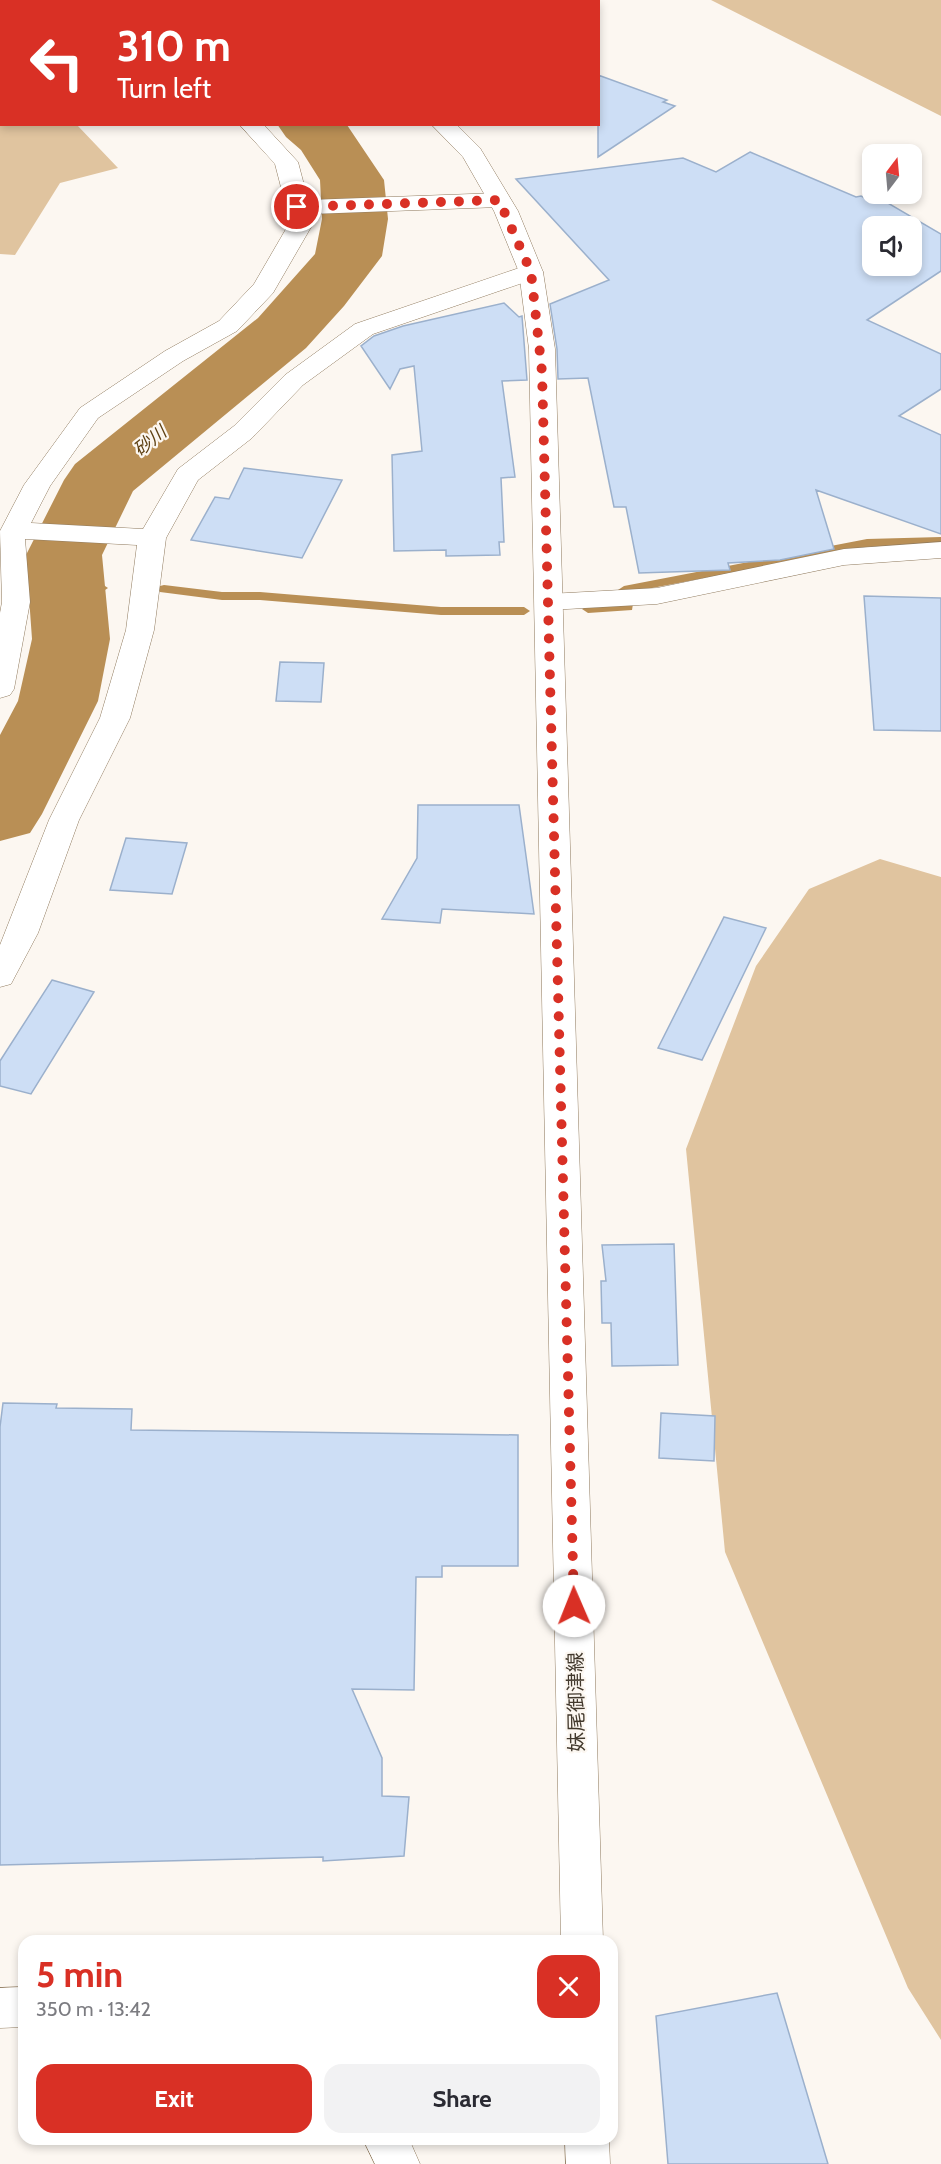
<!DOCTYPE html>
<html lang="en">
<head>
<meta charset="utf-8">
<style>
  :root { --surface:#fff; --page:#f2f2f3; --text:#2b2b33; --muted:#7c7c81; --accent:#d93025 }
  body { margin:0; font-family:Cabin,"Noto Sans JP",sans-serif; background:var(--page); color:var(--text); height:100vh; display:flex; flex-direction:column; font-size:22px; white-space:nowrap }
  * { box-sizing:border-box; margin:0 }
  p { font-size:20px; color:var(--muted) }
  .icon { flex:none; width:33px; height:33px; fill:none; stroke:currentColor; stroke-width:2; stroke-linecap:round; stroke-linejoin:round }
  .map { position:relative; flex:1; overflow:hidden }
  .sheet { position:absolute; left:18px; top:1935px; width:600px; height:210px; display:flex; flex-direction:column; background:var(--surface); border-radius:18px; box-shadow:0 3px 9px #0003 }
  .sheet>* { flex:none }
  .guide { position:absolute; left:0px; top:0px; width:600px; height:126px; box-shadow:0 3px 9px #0003; background:#d93025; color:#fff; overflow:hidden }
  .needle { width:39px; rotate:16deg }
  .buttons { position:absolute; left:862px; top:144px; display:grid; gap:12px }
  .buttons a { display:grid; place-items:center; width:60px; height:60px; border-radius:12px; background:var(--surface); box-shadow:0 3px 9px #0003; font-size:30px }
  .pin { position:absolute; display:grid; place-items:center; width:51px; height:51px; color:#fff; margin:-26px; border:3px solid #fff; border-radius:50%; box-shadow:0 2px 6px #0007 }
  .me { position:absolute; width:66px; margin:-33px; rotate:359deg; stroke-linejoin:round; filter:drop-shadow(0 0 4px #0008) }
  .turn { display:flex; align-items:center; gap:21px; height:126px; padding:0 18px; font-size:27px }
  .turn .icon { width:78px; height:78px; stroke-width:2.5 }
  .turn b { display:block; font-size:42px; line-height:51px }
  .round { display:grid; place-items:center; flex:none; width:63px; height:63px; border-radius:18px; background:var(--page) }
  .headline { display:flex; align-items:center; justify-content:space-between; height:102px; padding:0 18px }
  h1 { font-size:36px; font-weight:700; line-height:45px; color:var(--accent) }
  .primary-button { display:flex; gap:12px; margin-top:auto; padding:12px 18px }
  .primary-button a { flex:1; height:69px; border-radius:18px; background:var(--accent); color:#fff; font-size:24px; font-weight:700; line-height:69px; text-align:center }
  .primary-button a+a { background:var(--page); color:var(--text) }
  .map>svg:first-child { display:block }
  .green { fill:#e0c49f }
  .lines { fill:none; stroke-linecap:round; stroke-linejoin:round }
  .stream { fill:#b98f55; fill-rule:evenodd }
  .river { fill:#b98f55; fill-rule:evenodd }
  .building { fill:#cddef5; stroke:#9bb0cc; stroke-width:1.5; fill-rule:evenodd }
  .street-casing { stroke:#907b5f; stroke-width:1 }
  .primary-casing { stroke:#907b5f; stroke-width:1 }
  .street { fill:#fff; fill-rule:evenodd }
  .primary { fill:#fff; fill-rule:evenodd }
  .route { stroke:#d93025; stroke-width:10; stroke-dasharray:0 18 }
  .labels { text-anchor:middle; dominant-baseline:central; stroke-width:4.5; stroke-linejoin:round; paint-order:stroke }
  .far-water-label { font-size:18px; font-style:italic; fill:#5e4012; stroke:#fcf7f1 }
  .street-label { font-size:20px; fill:#42392d; stroke:#fcf7f1 }
</style>
</head>
<body>
<div class="map">
<svg width="941" height="2164" viewBox="0 0 941 2164">
  <rect width="100%" height="100%" fill="#fcf7f1"/>
  <path class="green" d="M711,0h230v116z
    M0,85l2,39 75,1 41,43 -58,15 -45,72 -15,-1z
    M880,859l61,18v1163l-33,-52 -183,-436 -39,-403 70,-183 53,-77z"/>
  <g class="lines">
    <path class="stream" d="M205,0h10l2,2h-11z
      M941,537v8l-74,2 -236,45 -6,5 -4,-1 -3,-6 6,-4 243,-47z
      M67,584h35l6,4 -6,4 -39,-1 -2,-3 2,-3z
      M164,585l58,7h38l181,15h83l6,4 -6,4h-83l-181,-15h-38l-62,-8 -2,-3 2,-3z
      M627,600l6,4 -1,6 -44,3 -6,-4c10,-8 33,-4 45,-9z"/>
    <path class="river" d="M0,14h2v36h-2z
      M277,124l70,1 37,55 4,39 -6,37 -38,50 -38,42 -173,143 -31,64 8,84 -12,62 -56,113 -12,19 -30,8v-106l18,-34 14,-62 -6,-84 38,-75 11,-16 183,-146 57,-64 7,-35 -2,-39 -19,-30 -15,-13z"/>
  </g>
  <path class="building" d="M598,75l69,25 -4,2 12,4 -77,51z
    M750,152l106,45 5,-1 6,3 9,-3 65,38v37l-74,49 74,34v35l-42,27 42,19v99l-125,-44 18,59 -54,11 -52,3 2,7 -91,3 -13,-66h-12l-26,-129 -30,1 -1,-30 -7,-45 59,-24 -93,-101 167,-21 33,14zM873,226h39v40h-39z
    M504,303l15,14 3,-1 5,64 -25,1 13,96 -14,1 3,64h-5l1,13 -54,1v-6l-52,1 -2,-96 30,-4 -8,-85 -14,3 -10,20 -29,-43 13,-10 29,-10z
    M244,468l98,12 -40,78 -111,-18 24,-43 14,2z
    M864,596l77,2v133l-67,-1z
    M280,662l44,1 -3,39 -45,-1z
    M418,805h101l15,109 -92,-5 -2,14 -58,-4 35,-61z
    M126,838l61,5 -15,51 -62,-4z
    M724,917l42,11 -64,132 -44,-12z
    M52,980l42,12 -63,102 -31,-8v-25z
    M674,1244l4,121 -66,1 -1,-43h-9l-1,-42h5l-4,-36z
    M3,1403l54,1 -1,4 76,1 -1,21 387,5v131h-76v11h-26l-2,113 -62,-1 30,69v38l27,1 -5,59 -81,5v-4l-323,8v-438z
    M661,1413l54,3 -1,45 -55,-3z
    M777,1993l51,171h-160l-12,-148z"/>
  <g class="lines">
    <g class="street-casing">
      <path id="street" d="M186,0h22v2h-22z
        M0,5h2v12h-2z
        M0,48h2v14h-2z
        M239,124h24l35,38 10,38 191,-7 8,2 4,5 -4,5 -8,2 -187,7 2,8 -41,71 -36,38 -54,30 -85,57 -48,68 -19,37 112,6 35,-60 56,-43 51,-51 70,-51 167,-57 9,-2 9,2 3,5 -3,5 -167,57 -70,51 -51,53 -54,42 -32,58 -12,92 -24,88 -51,102 -41,113 -27,51 -11,3v-42l49,-125 51,-102 26,-88 11,-85 -112,-6 5,63 -16,87 -4,6 -10,3v-85l2,-11 -2,-71 24,-46 56,-77 85,-57 54,-30 35,-37 36,-62 -15,-58z
        M941,542v16l-97,7 -187,39 -108,6 -10,-2 -4,-6 4,-6 10,-2 108,-6 187,-39z
        M24,1987v40l-24,1v-40z
        M363,2139h46l11,25h-45z"/>
    </g>
    <g class="primary-casing">
      <path id="primary" d="M234,0h23l1,2h-23z
        M431,124h25l24,24 38,63 25,61 12,77 48,1592h-42l-32,-1592 -10,-77 -25,-61 -31,-54z
        M565,2139h44l1,25h-44z"/>
    </g>
    <use href="#street" class="street"/>
    <use href="#primary" class="primary"/>
  </g>
  <g class="lines">
    <path class="route" d="M297,207l202,-7 32,72 11,100 32,1234"/>
  </g>
  <g class="labels">
    <g class="far-water-label">
      <text transform="translate(150 441) rotate(-39)">砂川</text>
    </g>
    <g class="street-label">
      <text transform="translate(576 1702) rotate(-91)">妹尾御津線</text>
    </g>
  </g>
</svg>
<div class="buttons">
<a><svg class="needle" viewBox="-14 -14 28 28"><path d="M0-13l5 13h-10z" fill="#e53935"/><path d="M0 13l5-13h-10z" fill="#7c7c81"/></svg></a>
<a><svg class="icon" aria-label="sound" viewBox="0 0 24 24"><path d="M4 9h4l5-4v14l-5-4H4zM17 9q2 3 0 6"/></svg></a>
</div>
<div class="pin" style="left:297px;top:207px;background:#d93025"><svg class="icon" aria-label="arrive" viewBox="0 0 24 24"><path d="M6 21V4h12l-3 4 3 4H6"/></svg></div>
<svg class="me" style="left:574px;top:1606px" viewBox="-20 -20 40 40"><circle r="19" fill="#fff"/><path d="M0-13L10 11 0 6-10 11z" fill="#d93025"/></svg>
<div class="guide">
<div class="turn"><svg class="icon" aria-label="left" viewBox="0 0 24 24"><path d="M17 20v-9H6M10 6l-5 5 5 5"/></svg><div><b>310 m</b>Turn left</div></div>
</div>
<section class="sheet">
<div class="headline"><div><h1>5 min</h1><p>350 m · 13:42</p></div><a class="round" style="background:#d93025;color:#fff"><svg class="icon" aria-label="close" viewBox="0 0 24 24"><path d="M6 6l12 12M18 6L6 18"/></svg></a></div>
<div class="primary-button"><a>Exit</a><a>Share</a></div>
</section>
</div>
</body>
</html>
